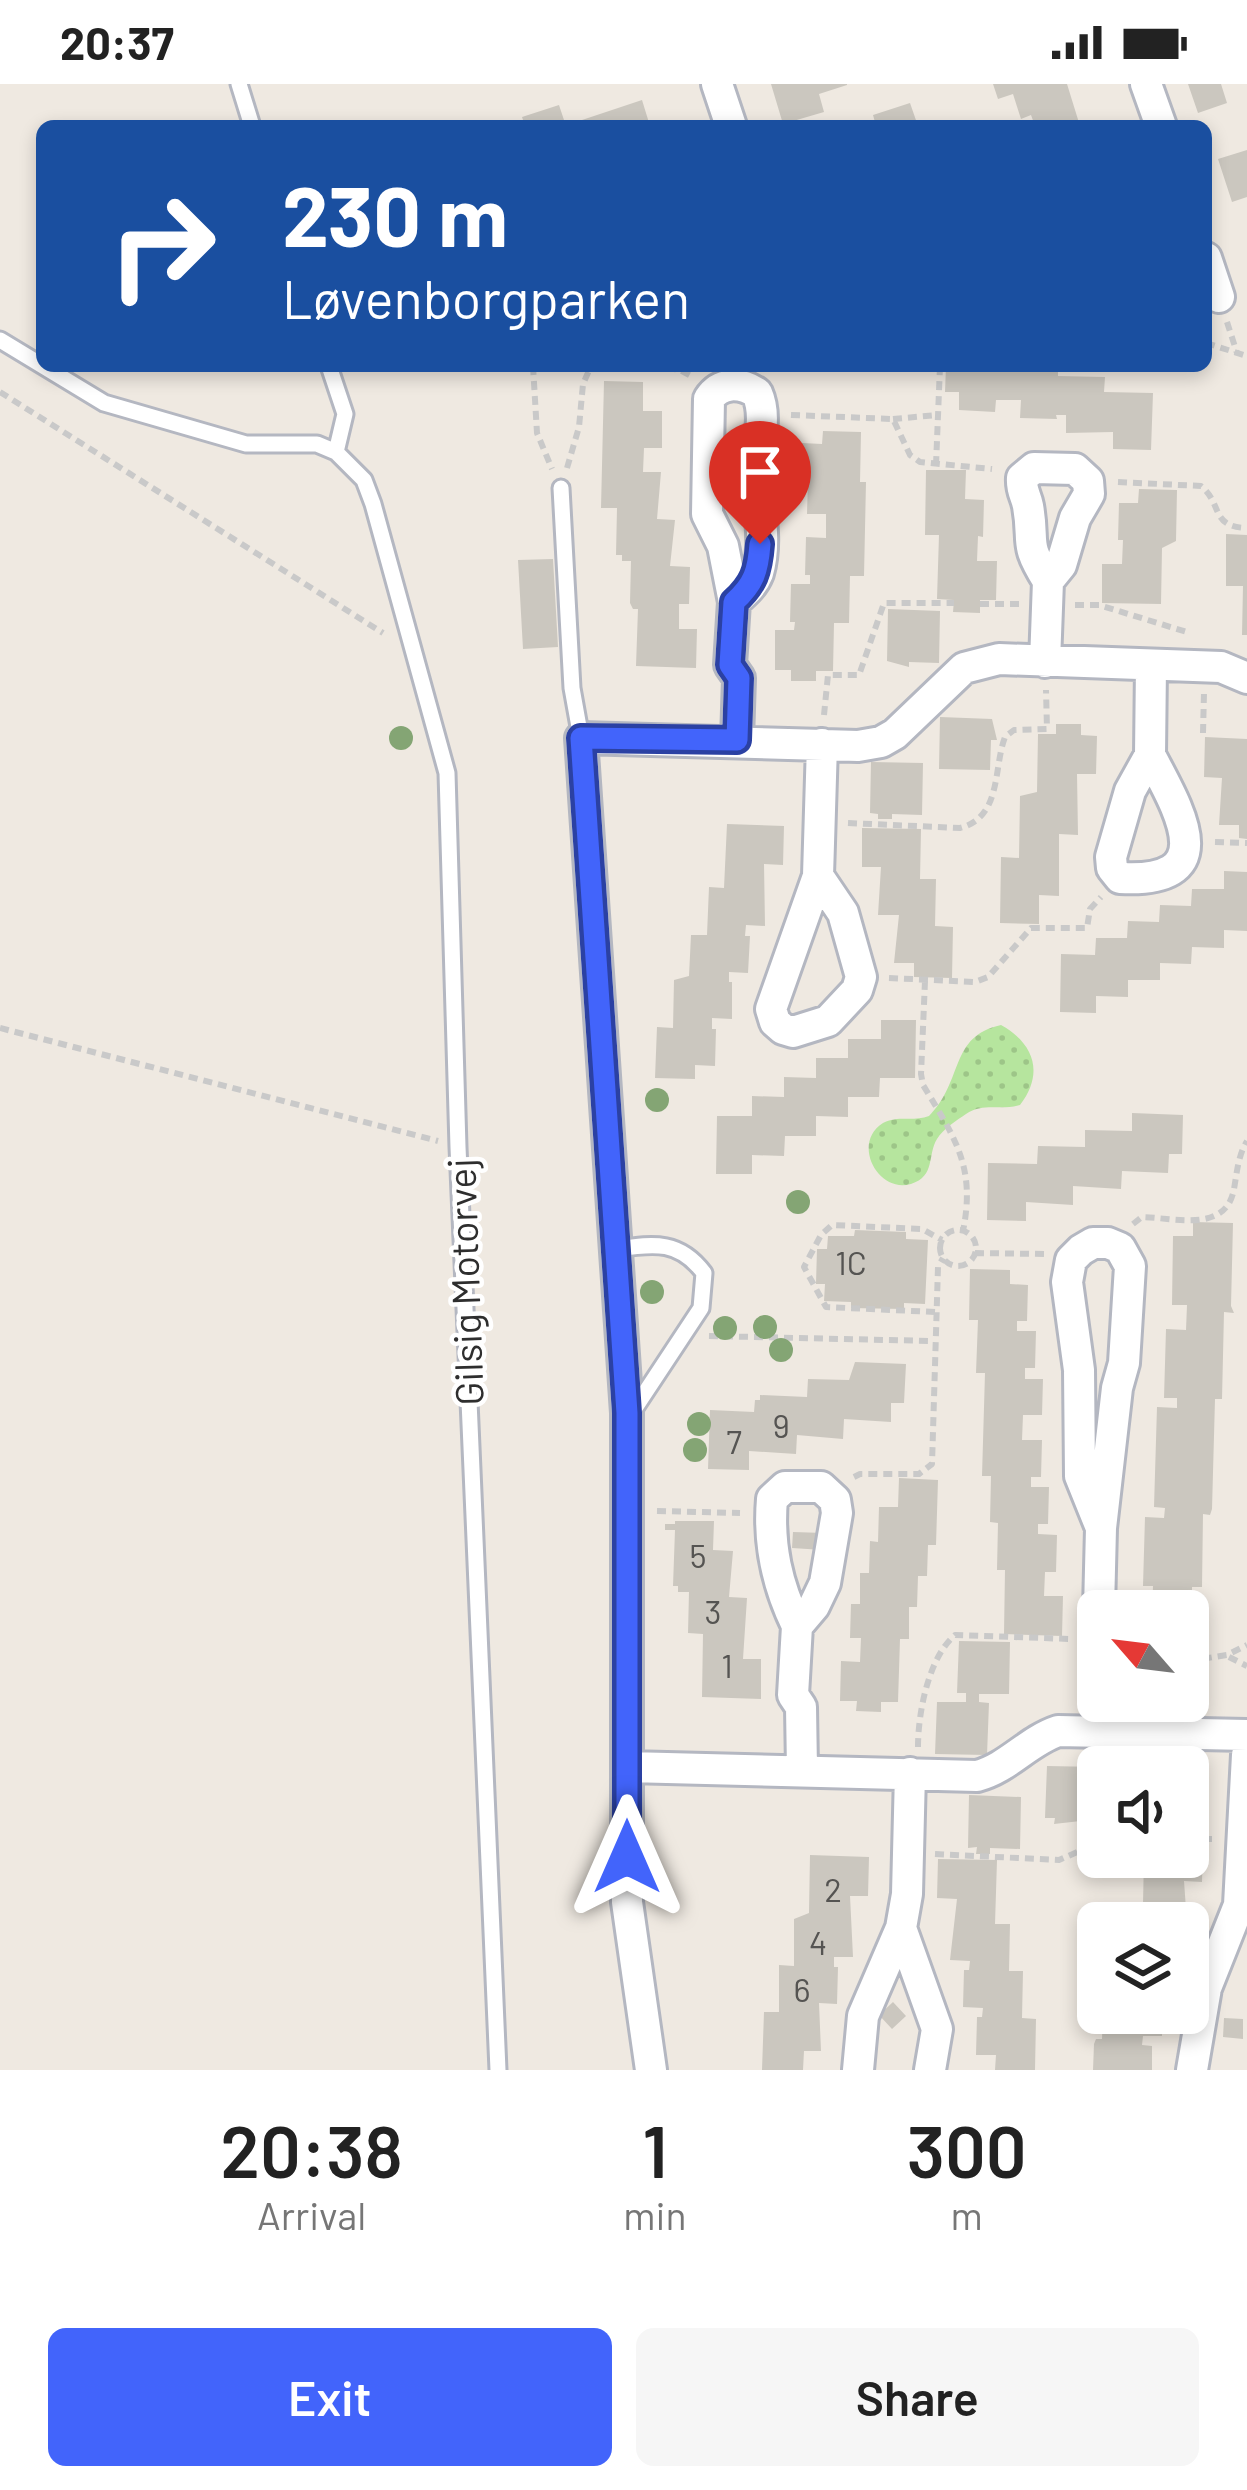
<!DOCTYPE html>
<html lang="en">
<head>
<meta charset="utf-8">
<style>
  :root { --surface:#fff; --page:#f6f6f6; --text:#222; --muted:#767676; --accent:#4264fb }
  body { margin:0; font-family:Barlow,sans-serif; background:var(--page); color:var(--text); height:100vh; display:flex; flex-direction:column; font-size:45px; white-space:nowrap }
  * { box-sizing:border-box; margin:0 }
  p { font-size:39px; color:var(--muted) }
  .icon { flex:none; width:66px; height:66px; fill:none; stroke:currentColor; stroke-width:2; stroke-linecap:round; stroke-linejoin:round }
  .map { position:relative; height:1986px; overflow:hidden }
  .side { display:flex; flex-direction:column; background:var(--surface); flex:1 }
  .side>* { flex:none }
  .hud { position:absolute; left:36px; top:36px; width:1176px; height:252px; border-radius:18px; box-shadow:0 6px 18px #0003; background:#1a4fa0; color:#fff; overflow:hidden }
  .needle { width:78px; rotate:298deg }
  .buttons { position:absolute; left:1077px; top:1506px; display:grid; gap:24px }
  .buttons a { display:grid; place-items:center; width:132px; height:132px; border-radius:18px; background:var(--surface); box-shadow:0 6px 18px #0003; font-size:60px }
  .pin { position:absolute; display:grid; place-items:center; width:102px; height:102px; color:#fff; margin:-123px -51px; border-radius:50% 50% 50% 0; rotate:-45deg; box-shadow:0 0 12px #0007 }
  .pin .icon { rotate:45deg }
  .me { position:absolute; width:132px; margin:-66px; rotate:0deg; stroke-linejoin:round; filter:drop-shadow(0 0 9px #0008) }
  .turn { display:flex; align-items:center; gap:42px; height:252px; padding:0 48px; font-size:54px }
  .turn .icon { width:156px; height:156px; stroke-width:2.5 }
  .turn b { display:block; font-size:84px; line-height:102px }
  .eta { display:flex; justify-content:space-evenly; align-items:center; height:204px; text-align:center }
  .eta b { font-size:72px; font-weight:600; line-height:84px }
  .cta { display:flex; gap:24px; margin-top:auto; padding:24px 48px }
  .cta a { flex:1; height:138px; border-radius:18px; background:var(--accent); color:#fff; font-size:48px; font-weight:600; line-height:138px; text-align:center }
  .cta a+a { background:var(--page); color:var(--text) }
  .status { display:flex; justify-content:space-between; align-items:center; height:84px; padding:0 60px; background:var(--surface); direction:ltr }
  .status svg { height:33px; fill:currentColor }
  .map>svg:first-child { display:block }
  .grass { fill:url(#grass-dots) }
  .building { fill:#cbc7bf }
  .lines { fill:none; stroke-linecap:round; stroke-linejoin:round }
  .service-casing { stroke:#b4b7c1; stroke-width:21 }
  .minor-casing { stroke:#b4b7c1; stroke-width:36 }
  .path { stroke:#c9c9c9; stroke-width:6; stroke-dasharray:9 6; stroke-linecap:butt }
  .service { stroke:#fff; stroke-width:15 }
  .minor { stroke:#fff; stroke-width:30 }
  .tree { fill:#84a574 }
  .route-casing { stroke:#2b41a3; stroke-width:30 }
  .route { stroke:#4264fb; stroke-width:21 }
  .labels { text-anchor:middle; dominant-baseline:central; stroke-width:9; stroke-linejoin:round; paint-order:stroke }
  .number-label { font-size:33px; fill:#555452 }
  .street-label { font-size:39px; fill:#2e2e2e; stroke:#fff }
</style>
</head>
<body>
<div class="status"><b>20:37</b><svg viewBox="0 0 49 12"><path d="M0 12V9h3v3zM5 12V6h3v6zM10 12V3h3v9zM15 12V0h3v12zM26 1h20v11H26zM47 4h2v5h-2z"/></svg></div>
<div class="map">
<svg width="1247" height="1986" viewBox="0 0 1247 1986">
  <defs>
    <pattern id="grass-dots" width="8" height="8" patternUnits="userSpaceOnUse" patternTransform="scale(3)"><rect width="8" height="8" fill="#b6e59e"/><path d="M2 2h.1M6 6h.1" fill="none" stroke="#9dc588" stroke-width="1.8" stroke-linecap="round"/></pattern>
  </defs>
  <rect width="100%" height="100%" fill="#efe9e1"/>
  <path class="grass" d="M1001,941c34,19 43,49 19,80 -19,6 -37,-3 -54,9 -9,6 -23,15 -29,25 -10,16 -1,37 -26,45 -33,10 -60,-41 -28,-61 14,-8 31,-1 46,-7 35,-35 20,-80 72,-91z"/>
  <path class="building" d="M771,0h76v1l-28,9 5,18 -41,12z
    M993,0h74l13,42h-45l-4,-11 -10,4 -8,-25 -15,5z
    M1188,0h33l6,19 -29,10z
    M642,16l8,26h-83v-1z
    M910,19l8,23h-42l-3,-11z
    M559,21l6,18 -40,3 -3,-9z
    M1247,66v47l-15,5 -14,-43z
    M946,282h112v10l47,1 -1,15 49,1 -2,57 -38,-1v-17l-47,1v-18h-10l1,4 -37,-1 1,-18h-25l-1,12 -36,-2v-18h-14z
    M604,297l39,1v29h19v37h-18l-1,24h18l-4,47 18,1 -5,46 20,1 -1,37h-10v25h18l-1,39 -60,-2 2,-57h-5l-3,-6 1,-42h-9v-6h-6l1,-47h-16z
    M823,347l38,1 -1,50h6l-2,94h-14l-1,47h-15l-1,48h-17v10h-25v-11h-16v-40h19l1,-8h-5l1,-38h19v-9h-5l1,-38 20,1v-24h-19l1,-33h-7l1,-38 20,1z
    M926,386h40l-1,29 19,1 -1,37 -5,-1 -1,25h20l-1,39h-16v13l-27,-1 1,-12 -17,-1 2,-64h-14z
    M1139,405l38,1 -1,51 -14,7 -1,56 -59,-1v-39h20l1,-24h-5l1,-37h19z
    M1226,450l21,1v100h-5l1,-49h-17z
    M553,475l5,88 -35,2 -5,-89z
    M888,525l52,2 -1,52 -30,-1v5l-22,-6z
    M940,633l52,2 5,21h-6l-1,30 -51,-1z
    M1056,640h25v11l16,1 -1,38h-19l1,61 -19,-1v62l-20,-1v29l-39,-1 1,-66 18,1 1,-62 17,-4 1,-58h18z
    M1205,653l42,2v100l-8,-1v-13h-20l3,-47 -18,-1z
    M871,678l52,1 -1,52 -30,-1v5h-14v-5l-8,-1z
    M727,740l57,2 -1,39 -19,-1 1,62 -19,-1 -1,11h5l-2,37 -19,-1v10h3v37l-20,-1v11h4l-1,37 -20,-1v14l-40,-1 2,-51 16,1 1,-48 15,-4 2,-41h16l2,-48 15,1z
    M862,744l59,1 -1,50h16l-1,47 18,1 -1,51 -38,-1v-14h-20l5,-48h-21l3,-48h-19z
    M1224,787l23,1v59l-23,-1v18l-32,-1 -1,17 -31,-1v17h-32v17l-32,-1v17l-36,-1 1,-58 34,1 1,-17h31l1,-17 31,1 1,-17 31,1 1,-17h32z
    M881,936h35l-1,58h-35l-1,19h-31v20l-32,-1v20h-31l-1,20 -32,-1v19h-36l1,-58h35v-20l32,1v-20l32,1v-20h32v-19h33z
    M1132,1029l51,2 -1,39h-13l-1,19 -46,-2 -1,18 -48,-3v19l-47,-3v19l-39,-1 1,-57 49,1 1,-18 47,1v-17l47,1z
    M1193,1138l40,1 -2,83 3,7 -10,-1 -2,87h-7l-3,110 -2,6 -7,-1 -1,73h-10v24h-40l1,-25h-10l2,-69 19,1 1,-10 -11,-1 3,-100 20,1v-10h-13l2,-69 20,1 1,-25h-15l1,-69h20z
    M855,1146l51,2v7l22,1 -3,64 -21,-1v6l-53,-1v-6l-27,-1 1,-17h-9l1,-35h10l1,-13h26z
    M970,1185l40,1v14l18,1 -1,36h-10v10h19l-1,37h-10v11h18l-1,36h-19l-1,25h20l-1,37h-10v10h18l-1,37h-10v10l19,1 -1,37h-11l-1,24h19l-1,40 -58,-2 1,-64h-8l1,-47 -8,-1 1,-46h-9l3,-103h-9l2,-53h-9z
    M855,1278l51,2 -2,39h-13v19l-47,-3 -1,20 -46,-4 -1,19 -47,-3v19l-41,-1 2,-59 44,2 1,-12h5v-5l47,2 1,-18 41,1z
    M899,1394l39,2 -2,65h-8l-1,31h-9l-1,31h-8v32h-9l-2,63h-17v10l-25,-1 1,-10h-17l1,-40 19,1 1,-24h-11l1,-34h9v-31h9l1,-32 8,1 1,-35h19z
    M675,1437h39l-1,29 20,1 -4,46 18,1 -4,61h18v40l-59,-2 1,-63 -15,-1 1,-41h-11v-6h-5l2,-56h-10v-6h10z
    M793,1448l31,1 -1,17 -31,-2z
    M959,1557l51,1 -1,52h-30v8l10,1 -2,52 -52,-1 2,-52h29v-9h-9z
    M1047,1682l51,1v52l-44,5 1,-6h-10z
    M969,1711l52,2 -1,52 -30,-1v6h-14l1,-7 -9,1z
    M1188,1758h15l-1,40 -18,-1 3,42h-58v-19h14l1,-47h44z
    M810,1771l59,2 -1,39h-18l3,61h-19v10h4l-1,37 -18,-1 2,48h-17l-1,19h-41l2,-58h15v-47l15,1v-47l15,-6z
    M938,1775l59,1 -2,64h15l-1,47h14l-1,47 14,1 -1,51h-40l1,-15h-20l1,-38h5l1,-9 -20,-1 1,-37h5l1,-9 -20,-1 7,-61 -20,-1z
    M893,1918l13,14 -14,13 -13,-14z
    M1103,1929h59v23h-19l-1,9 10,1v24h-59l1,-26 2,-5h6z
    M1224,1934l19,1v20l-20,-2z"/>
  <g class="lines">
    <g class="service-casing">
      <path id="service" d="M239,0l13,42
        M0,256l104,63 142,41h71l19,8 28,28 9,24 74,269 11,374 40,923
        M329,282l16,48 -9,38
        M561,404l11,200 9,50
        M618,1165c37,-6 62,-8 86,24l-3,35 -70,106"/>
    </g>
    <g class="minor-casing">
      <path id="minor" d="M717,0l14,42
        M1146,0l15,42
        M1206,174l13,39
        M734,518l-11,-56 -16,-32 2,-115c11,-17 31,-17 48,-6 12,27 -2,56 0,85 2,31 10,64 1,95 -5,13 -14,20 -24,29l-4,63 9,13 -2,62
        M1045,578l3,-81 13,-16 14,-47 14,-24 -1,-13 -13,-12 -41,-1 -12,10c-1,13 4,17 6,28 7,39 -5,35 20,75
        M1150,671c27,52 76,129 -30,123l-8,-10 -1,-11 19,-66 20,-36 1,-90
        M818,792l-47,133 4,13 8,7 10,3 35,-11 29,-31 4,-13 -18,-64 -25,-37 4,-132
        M797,1542c-20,-41 -29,-81 -25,-127l13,-12h36l14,13 2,13 -12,70 -11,23 -17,20 -4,69 8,12 1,63
        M1098,1566l3,-122 16,-140 7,-25 6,-97 -10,-18 -12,-5h-15l-12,7 -10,10 -4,22 12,88 1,106 21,52
        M628,1683l349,9c31,-8 51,-35 81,-45l189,4
        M901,1844l36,101 -7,41
        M651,1986l-24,-168v-489l-46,-675 277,8 23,-4 14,-8 69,-66 35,-9 222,8 26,11
        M858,1986l5,-54 38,-88 6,-34 3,-121
        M1192,1986l14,-82 33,-83 8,-150"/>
    </g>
    <path class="path" d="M1227,238l10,31
      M1206,259l41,13
      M533,282l4,67 15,36
      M652,282l28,4 11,6
      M0,308l383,241
      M791,331l102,4 17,36 10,7 72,7
      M893,335l44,-4
      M936,381l4,-99
      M567,384l12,-41 4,-43 8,-18
      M1118,398l83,4c22,18 9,41 46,42
      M980,520h40
      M1075,521h24l91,28
      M824,631l4,-40h31l25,-72h70
      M1203,649l1,-40
      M848,739l112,5c42,-11 33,-59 45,-91l9,-7 33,-1 -1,-39
      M1215,758l32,1
      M889,894l86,4 13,-5 43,-49h56l3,-19 11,-12
      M925,897l-4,93 2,11c32,53 53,82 40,146
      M0,944l438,113
      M1133,1140l9,-7c34,1 84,16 92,-28 3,-17 4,-33 13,-48
      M940 1164a18 18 0 1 1 36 0a18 18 0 1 1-36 0Z
      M975,1169l69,1
      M935,1228l-109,-5 -22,-40 17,-32 11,-10 90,4 20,11
      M709,1252l224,5
      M854,1393l6,-3h59l13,-10 6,-197 5,-9
      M657,1427l83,2
      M1229,1573l18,9
      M1188,1577l39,-6 20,-10
      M918,1663c0,-33 10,-89 37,-112l116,4
      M1188,1755h26
      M935,1770l124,6 39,-17"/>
    <use href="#service" class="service"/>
    <use href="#minor" class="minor"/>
  </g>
  <g class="tree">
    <circle cx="401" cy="654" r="12"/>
    <circle cx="657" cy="1016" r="12"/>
    <circle cx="798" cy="1118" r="12"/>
    <circle cx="652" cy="1208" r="12"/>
    <circle cx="765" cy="1243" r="12"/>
    <circle cx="725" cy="1244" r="12"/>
    <circle cx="781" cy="1266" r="12"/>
    <circle cx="699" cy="1340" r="12"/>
    <circle cx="695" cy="1366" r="12"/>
  </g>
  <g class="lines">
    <g class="route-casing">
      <path id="route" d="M627,1773v-444l-46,-675 156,2 2,-62 -9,-13 4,-63c20,-18 24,-31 26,-58"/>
    </g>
    <use href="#route" class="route"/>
  </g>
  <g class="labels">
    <g class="number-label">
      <text x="851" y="1178">1C</text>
      <text x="781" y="1341">9</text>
      <text x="734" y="1357">7</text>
      <text x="698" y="1471">5</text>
      <text x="713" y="1527">3</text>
      <text x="727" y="1581">1</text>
      <text x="833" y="1805">2</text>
      <text x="818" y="1858">4</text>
      <text x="802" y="1905">6</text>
    </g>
    <g class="street-label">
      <text transform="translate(464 1198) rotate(-92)">Gilsig Motorvej</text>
    </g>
  </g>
</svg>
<div class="buttons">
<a><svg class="needle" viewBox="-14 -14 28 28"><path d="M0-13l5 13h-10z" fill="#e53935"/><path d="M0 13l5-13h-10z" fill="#767676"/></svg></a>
<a><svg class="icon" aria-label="sound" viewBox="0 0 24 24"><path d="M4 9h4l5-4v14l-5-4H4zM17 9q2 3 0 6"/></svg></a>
<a><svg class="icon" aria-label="layers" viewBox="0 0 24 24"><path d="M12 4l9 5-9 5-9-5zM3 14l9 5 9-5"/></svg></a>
</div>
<div class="pin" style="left:760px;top:460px;background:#d93025"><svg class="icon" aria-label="arrive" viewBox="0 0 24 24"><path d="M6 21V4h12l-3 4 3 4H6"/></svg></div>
<svg class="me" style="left:627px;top:1773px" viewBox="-20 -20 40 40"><path d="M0-17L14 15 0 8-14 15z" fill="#4264fb" stroke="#fff" stroke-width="4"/></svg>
<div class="hud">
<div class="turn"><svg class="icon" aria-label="right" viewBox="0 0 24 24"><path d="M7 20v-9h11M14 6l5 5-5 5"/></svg><div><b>230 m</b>Løvenborgparken</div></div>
</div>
</div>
<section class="side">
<div class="eta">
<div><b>20:38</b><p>Arrival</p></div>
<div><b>1</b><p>min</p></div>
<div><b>300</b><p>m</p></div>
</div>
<div class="cta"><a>Exit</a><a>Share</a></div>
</section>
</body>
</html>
